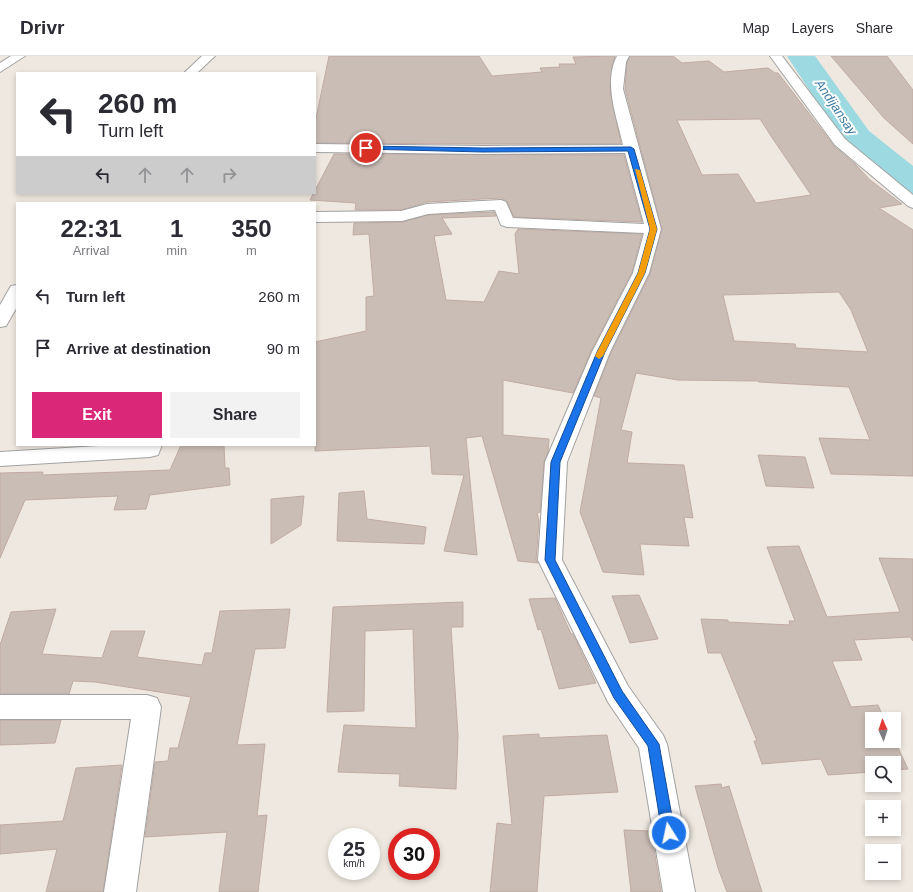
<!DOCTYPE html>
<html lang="en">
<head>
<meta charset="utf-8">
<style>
  :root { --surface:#fff; --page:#f2f2f3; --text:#2b2b33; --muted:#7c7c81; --line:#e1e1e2; --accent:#db2777 }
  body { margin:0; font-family:Arial,sans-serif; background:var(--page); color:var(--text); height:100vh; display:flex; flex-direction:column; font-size:15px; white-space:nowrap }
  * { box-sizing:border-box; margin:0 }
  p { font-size:13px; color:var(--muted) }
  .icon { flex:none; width:22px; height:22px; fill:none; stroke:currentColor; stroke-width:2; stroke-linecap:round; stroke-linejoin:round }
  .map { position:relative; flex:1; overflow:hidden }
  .side { position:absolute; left:16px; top:146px; width:300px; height:244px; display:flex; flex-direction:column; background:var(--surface); border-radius:0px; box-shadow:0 2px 6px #0003 }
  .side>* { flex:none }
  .top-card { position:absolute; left:16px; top:16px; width:300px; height:122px; border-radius:0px; box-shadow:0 2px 6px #0003; background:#fff; color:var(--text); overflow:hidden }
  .needle { width:26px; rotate:357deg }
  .tools { position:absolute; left:865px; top:656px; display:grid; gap:8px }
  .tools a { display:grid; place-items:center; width:36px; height:36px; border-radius:0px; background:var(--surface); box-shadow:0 2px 6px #0003; font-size:20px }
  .speed { position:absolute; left:328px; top:772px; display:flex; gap:8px; font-size:20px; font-weight:700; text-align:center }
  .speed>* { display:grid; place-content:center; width:52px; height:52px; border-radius:50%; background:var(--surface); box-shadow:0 2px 6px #0003; line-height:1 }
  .speed small { font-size:10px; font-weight:400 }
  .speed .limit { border:6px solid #d22; background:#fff; color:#111 }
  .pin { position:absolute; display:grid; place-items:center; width:34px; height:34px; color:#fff; margin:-17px; border:2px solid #fff; border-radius:50%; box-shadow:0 1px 4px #0007 }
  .me { position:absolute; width:44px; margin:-22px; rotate:350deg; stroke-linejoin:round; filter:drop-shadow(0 0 3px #0008) }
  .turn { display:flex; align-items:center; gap:14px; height:84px; padding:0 16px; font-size:18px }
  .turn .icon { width:52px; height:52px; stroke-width:2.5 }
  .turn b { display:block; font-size:28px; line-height:34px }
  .lanes { display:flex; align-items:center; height:38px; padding:0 16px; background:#0003; justify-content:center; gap:20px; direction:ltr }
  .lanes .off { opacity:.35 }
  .eta { display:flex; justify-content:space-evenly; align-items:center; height:68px; text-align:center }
  .eta b { font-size:24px; font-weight:700; line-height:28px }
  .primary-button { display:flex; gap:8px; margin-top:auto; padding:8px 16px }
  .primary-button a { flex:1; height:46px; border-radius:0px; background:var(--accent); color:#fff; font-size:16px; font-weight:700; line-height:46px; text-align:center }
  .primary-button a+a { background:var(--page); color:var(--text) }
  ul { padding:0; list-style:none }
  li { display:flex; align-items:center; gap:12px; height:52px; padding:0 16px }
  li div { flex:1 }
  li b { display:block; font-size:15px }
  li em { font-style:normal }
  header { display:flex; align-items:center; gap:24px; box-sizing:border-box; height:56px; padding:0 20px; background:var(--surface); border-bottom:1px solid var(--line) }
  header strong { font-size:19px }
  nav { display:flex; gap:22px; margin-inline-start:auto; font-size:14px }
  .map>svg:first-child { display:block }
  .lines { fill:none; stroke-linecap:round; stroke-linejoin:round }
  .river { fill:#9cd9e0; fill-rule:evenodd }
  .building { fill:#cabdb6; stroke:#c1aba1; fill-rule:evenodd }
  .minor-casing { stroke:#a2a2a2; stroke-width:2 }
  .minor { fill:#fff; fill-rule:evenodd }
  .route { fill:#1a73e8; stroke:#114b97 }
  .slow { fill:#f59e0b }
  .labels { text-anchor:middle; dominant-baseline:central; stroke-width:4; stroke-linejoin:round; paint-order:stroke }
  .far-water-label { font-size:13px; font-style:italic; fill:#3c7aa2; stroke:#fff }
</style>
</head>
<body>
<header>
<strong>Drivr</strong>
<nav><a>Map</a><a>Layers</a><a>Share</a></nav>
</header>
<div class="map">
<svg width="913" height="836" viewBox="0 0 913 836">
  <rect width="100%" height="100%" fill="#eee8e0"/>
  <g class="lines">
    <path class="river" d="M787,0h28l54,75 44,35v29l-13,-3 -55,-47z"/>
  </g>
  <path class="building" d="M329,0h150l13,20 50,-4 -2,-4 20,-1 -1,-3h17l-3,-7 42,-1 -3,10 -2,23 11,55h-138l-168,-1v-20z
    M630,0h43l9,7 27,-2 15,11 44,-4 7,5h3l56,73 21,18 15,16 32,24 -23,4 34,22v246l-82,-2 -12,-36 51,2 -21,-53 -90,-5 -1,-1 -80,-1 -42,-7 -15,57 11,2 -5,31 57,2 9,53 -9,-1 5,29 -49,-2 4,31 -41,-3 -23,-60 21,-114 -7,-2 17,-43 39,-79 12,-45 -37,-140 2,-27zM760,63l11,17 40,59 -55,8 -18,-29 -36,1 -25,-55zM839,236l12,18 17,42 -72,-4 -1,-4 -61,-3 -11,-46z
    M831,0h56l26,34v54l-29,-26z
    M334,98l290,1 18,67 -128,-5 -7,-16 -6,-3 -74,4 -26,8h-46l1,-7 -46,-3z
    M494,156l2,4 -54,2 10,16 -18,2 12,64 38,2 15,-31 20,3 -4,-40 3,-5 124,5 -10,38 -41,79 -18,42 -70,-13v55l46,4 -1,13 -4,10 -4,50 -3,1 2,8 -3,39 2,3 -20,-2 -36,-125 -16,2 11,117 -33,-4 20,-76 -32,-1 -2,-28 -115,5v-109l51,-11v-34l8,-1 -5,-62 -16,1 1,-12 48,-1 26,-7z
    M181,389h43l1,23h4l1,17 -80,10 -4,14 -32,1 4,-14 -93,4 -25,58v-85l43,-1 -1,3 128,-5z
    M758,399l47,2 9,31 -48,-2z
    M364,435l3,28 59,8 -2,17 -87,-3 2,-48z
    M304,440l-3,29 -30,19v-45z
    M799,490l28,71 73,-5 -21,-54 34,1v82l-3,-4 -56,3 8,20 -30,1 19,46 27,-2 6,14h-12v22h22v-2l14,30 -14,1v-7h-22v9l-44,3 -7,-16 -59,5 -8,-23h3l-36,-88h-13l-7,-34 27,1v2l62,3 -1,-4h6l-28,-74z
    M639,539l19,44 -28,4 -18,-47z
    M555,542l16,36h2l23,49 -37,6 -18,-60 -3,1 -9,-31z
    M463,546v25h-12l7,109 -2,53 -57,-3 1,-12 -62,-2 6,-47 72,3 -3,-99 -48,2 -1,80 -37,1 6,-105z
    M56,553l-14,45 60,4 9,-27h34l-8,26 65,8 3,-12h7l8,-42 70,-2 -5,39 -30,1 -18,96 28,-1 -8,72 10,-1 -9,77h-39l8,-60 -82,5 10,-75 13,-1 2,-13h8l13,-51 -96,-15 -22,-1 -4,13h-69v-49l11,-33z
    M0,664h61l-6,23 -55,2z
    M539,678v4l68,-3 11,57 -74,4 -7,96h-47l7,-69 15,2 -9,-89z
    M122,709l-19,127h-57l11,-43 -57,5v-29l63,-4 13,-53z
    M721,728l1,4 7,-2 33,106h-35l-9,-24 -23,-82z
    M624,774l27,1 10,61h-30z"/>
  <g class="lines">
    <g class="minor-casing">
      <path id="minor" d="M11,0h14l-25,16v-9z
        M202,0h13l-18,17h-13z
        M617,0h12l-3,6 -3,27 38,140 -12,44 -39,79 -43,110 -5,98 66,126 35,49 4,9 28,148h-32l-24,-144 -31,-46 -70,-142 7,-98 47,-110 41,-79 11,-40 -137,-6 -6,-2 -6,-15 -67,4 -26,7 -87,1v-10l86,-1 26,-7 74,-4 5,2 7,16 131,6 -19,-71 -142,1 -168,-2v-8l168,2 140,-1c-6,-28 -20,-62 -6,-89z
        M770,0h12l63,83 68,56v13l-5,-2 -73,-61z
        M17,229v22l-11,19 -6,1v-22l11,-19z
        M115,389h47l-4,10 -8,2 -150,9v-14z
        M0,639h147l10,3 4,9 -25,185h-32l27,-173h-131z"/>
    </g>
    <use href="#minor" class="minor"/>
  </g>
  <path class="route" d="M366,90l117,2 148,-1 3,2 23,80 -12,44 -40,79 -45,110 -5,98 67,131 37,53 16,89 -2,4 -4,2 -5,-2 -2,-4 -14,-87 -34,-48 -69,-138 6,-98 46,-110 41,-79 12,-44 -22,-78 -145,1 -119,-3z"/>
  <path class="slow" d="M635,113l5,1 17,59 -12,44 -42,83 -4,3 -4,-3 43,-83 12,-44z"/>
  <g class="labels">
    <g class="far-water-label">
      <text transform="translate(836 51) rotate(56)">Andijansay</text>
    </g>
  </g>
</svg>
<div class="tools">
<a><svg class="needle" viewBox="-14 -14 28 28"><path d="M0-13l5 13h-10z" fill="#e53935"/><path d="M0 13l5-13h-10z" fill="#7c7c81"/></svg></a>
<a><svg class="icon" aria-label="search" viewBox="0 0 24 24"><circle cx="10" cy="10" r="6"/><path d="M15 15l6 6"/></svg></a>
<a>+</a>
<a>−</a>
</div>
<div class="speed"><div>25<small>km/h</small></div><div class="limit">30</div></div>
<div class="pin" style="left:366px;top:92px;background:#d93025"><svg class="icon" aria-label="arrive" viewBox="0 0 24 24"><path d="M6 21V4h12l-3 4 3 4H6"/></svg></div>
<svg class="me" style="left:669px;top:777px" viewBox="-20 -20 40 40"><circle r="17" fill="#1a73e8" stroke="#fff" stroke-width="3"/><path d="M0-11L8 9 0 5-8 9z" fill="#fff"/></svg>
<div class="top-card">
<div class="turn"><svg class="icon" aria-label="left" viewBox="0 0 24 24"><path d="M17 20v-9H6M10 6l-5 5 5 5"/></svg><div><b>260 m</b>Turn left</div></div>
<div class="lanes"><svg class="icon" aria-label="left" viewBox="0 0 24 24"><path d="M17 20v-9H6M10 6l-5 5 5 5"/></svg><svg class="icon off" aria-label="ahead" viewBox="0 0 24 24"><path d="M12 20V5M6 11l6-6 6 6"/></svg><svg class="icon off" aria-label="ahead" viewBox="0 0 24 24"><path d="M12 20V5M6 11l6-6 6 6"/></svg><svg class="icon off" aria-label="right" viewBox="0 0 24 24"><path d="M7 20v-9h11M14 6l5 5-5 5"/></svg></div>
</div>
<section class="side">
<div class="eta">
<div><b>22:31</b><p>Arrival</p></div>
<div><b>1</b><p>min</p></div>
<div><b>350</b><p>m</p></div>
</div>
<ul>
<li><svg class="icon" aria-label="left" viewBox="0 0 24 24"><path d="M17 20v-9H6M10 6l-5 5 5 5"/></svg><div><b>Turn left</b></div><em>260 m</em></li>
<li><svg class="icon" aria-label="arrive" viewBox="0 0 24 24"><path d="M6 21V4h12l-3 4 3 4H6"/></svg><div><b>Arrive at destination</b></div><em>90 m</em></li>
</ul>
<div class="primary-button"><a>Exit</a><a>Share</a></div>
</section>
</div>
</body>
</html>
